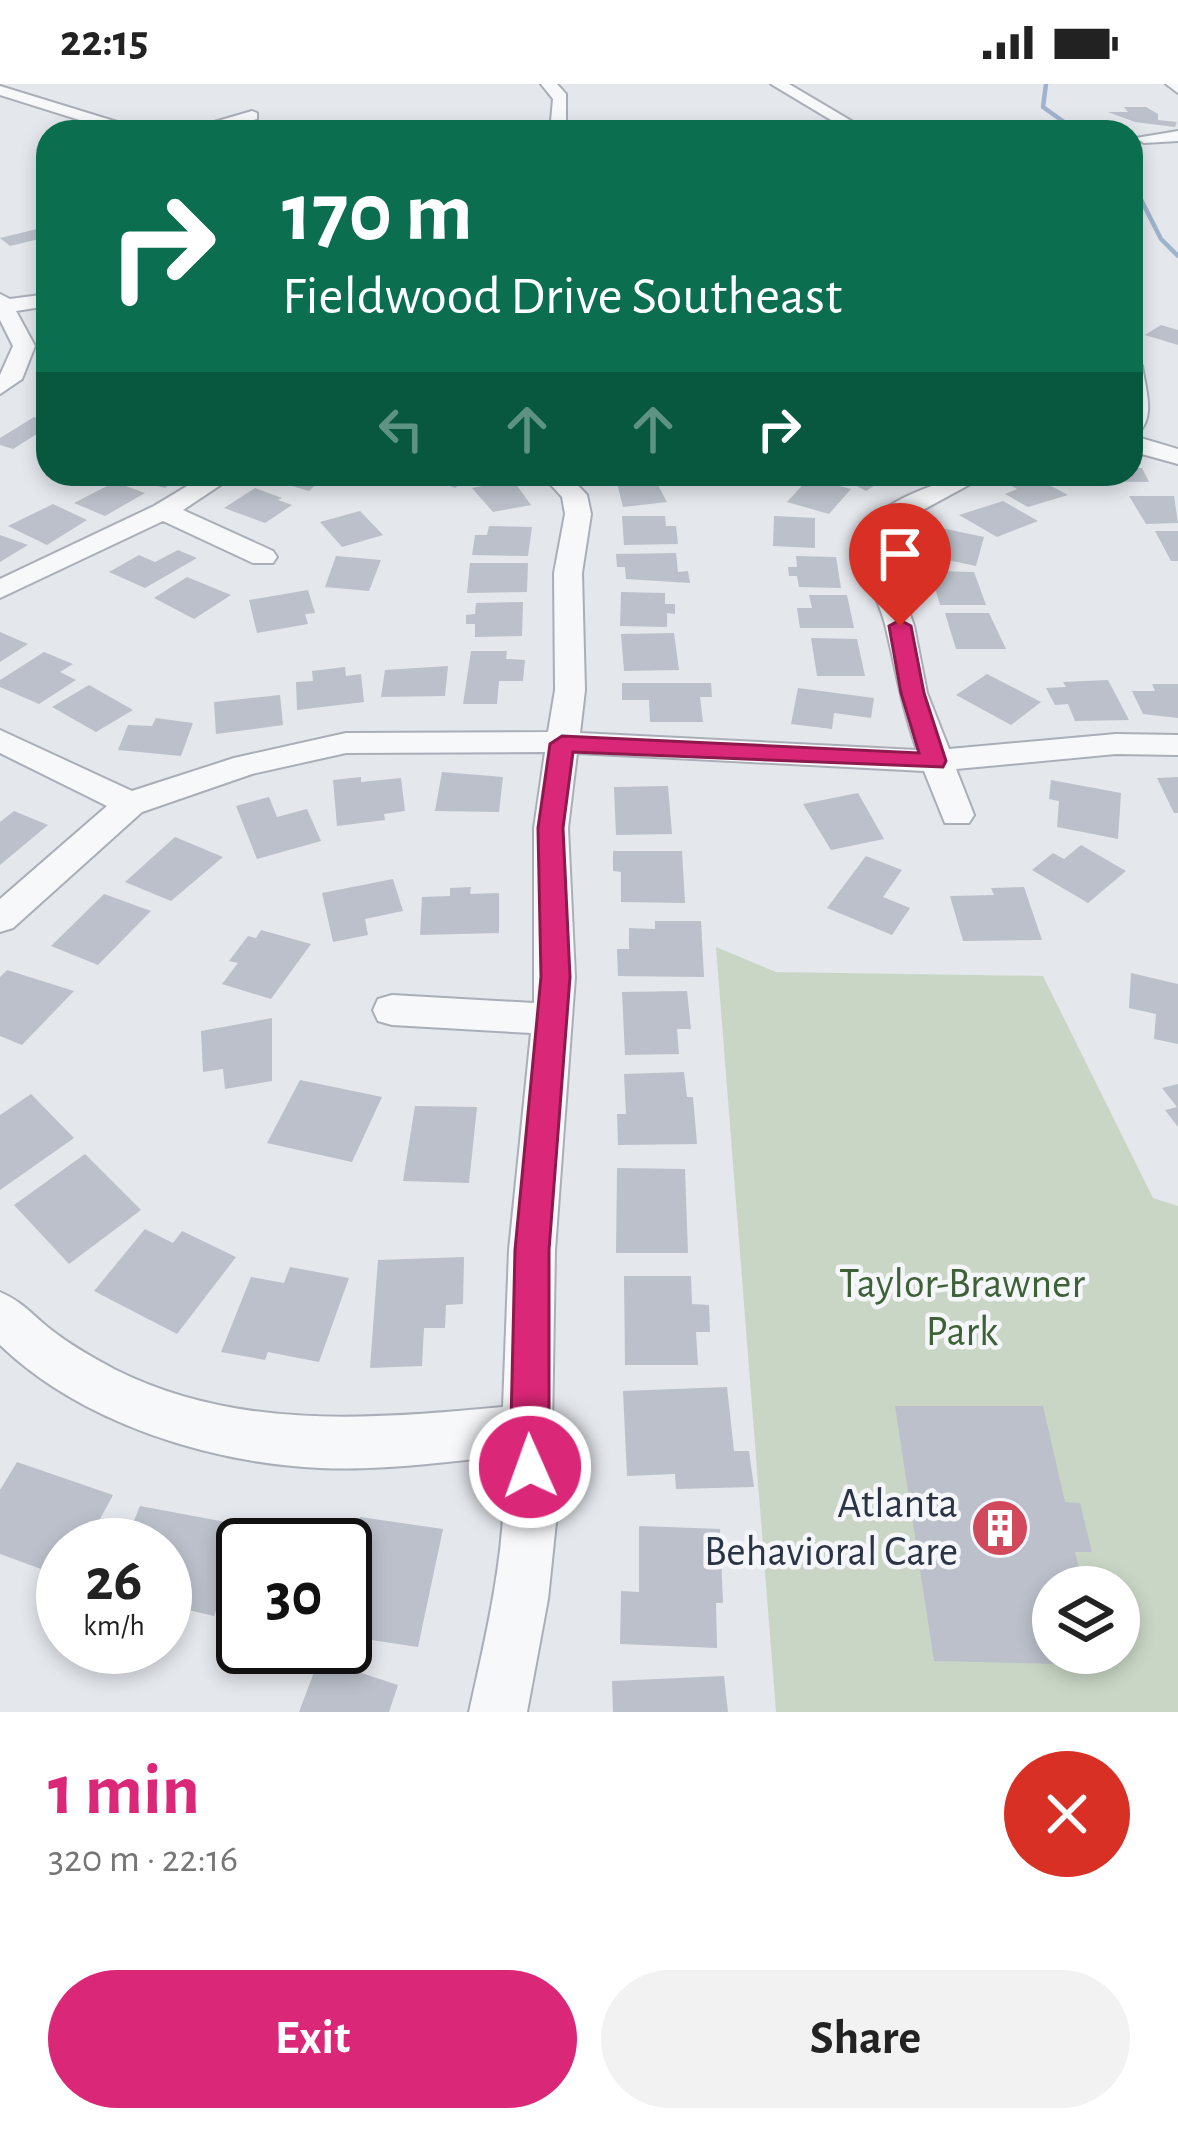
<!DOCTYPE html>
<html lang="en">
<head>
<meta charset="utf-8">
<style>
  :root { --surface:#fff; --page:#f2f2f2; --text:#222; --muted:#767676; --accent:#db2777 }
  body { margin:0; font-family:"Alegreya Sans",sans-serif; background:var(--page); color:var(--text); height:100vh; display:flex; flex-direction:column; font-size:45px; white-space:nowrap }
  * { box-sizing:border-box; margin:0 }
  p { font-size:39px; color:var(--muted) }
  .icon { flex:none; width:66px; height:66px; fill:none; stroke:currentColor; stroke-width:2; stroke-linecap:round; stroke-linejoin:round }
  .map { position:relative; height:1628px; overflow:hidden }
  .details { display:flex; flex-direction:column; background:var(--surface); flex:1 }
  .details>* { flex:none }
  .top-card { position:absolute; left:36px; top:36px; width:1107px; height:366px; border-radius:36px; box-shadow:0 6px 18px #0003; background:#0b6e4f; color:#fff; overflow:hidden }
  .tools { position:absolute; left:1032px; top:1482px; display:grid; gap:24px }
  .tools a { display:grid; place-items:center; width:108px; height:108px; border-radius:50%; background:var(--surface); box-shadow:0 6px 18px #0003; font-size:60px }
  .speed { position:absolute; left:36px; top:1434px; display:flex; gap:24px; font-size:60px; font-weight:700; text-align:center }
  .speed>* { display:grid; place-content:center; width:156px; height:156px; border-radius:50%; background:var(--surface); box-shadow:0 6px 18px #0003; line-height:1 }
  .speed small { font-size:30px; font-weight:400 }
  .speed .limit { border:6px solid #111; border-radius:18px; background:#fff; color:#111 }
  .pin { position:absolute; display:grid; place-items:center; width:102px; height:102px; color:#fff; margin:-123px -51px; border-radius:50% 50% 50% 0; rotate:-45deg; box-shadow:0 0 12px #0007 }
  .pin .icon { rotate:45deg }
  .me { position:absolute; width:132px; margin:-66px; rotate:358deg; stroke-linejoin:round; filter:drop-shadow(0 0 9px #0008) }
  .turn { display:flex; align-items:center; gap:42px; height:252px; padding:0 48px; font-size:54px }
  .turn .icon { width:156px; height:156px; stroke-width:2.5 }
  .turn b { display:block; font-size:84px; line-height:102px }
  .lanes { display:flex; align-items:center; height:114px; padding:0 48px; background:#0003; justify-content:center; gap:60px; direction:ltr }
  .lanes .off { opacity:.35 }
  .round { display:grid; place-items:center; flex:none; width:126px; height:126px; border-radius:63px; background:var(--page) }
  .head { display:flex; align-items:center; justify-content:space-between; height:204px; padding:0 48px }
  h1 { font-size:72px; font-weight:700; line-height:90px; color:var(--accent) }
  .button { display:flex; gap:24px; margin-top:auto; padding:24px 48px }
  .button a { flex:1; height:138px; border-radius:72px; background:var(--accent); color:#fff; font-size:48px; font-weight:700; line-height:138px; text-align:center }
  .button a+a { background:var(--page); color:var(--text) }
  .status { display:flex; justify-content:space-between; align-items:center; height:84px; padding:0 60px; background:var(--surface); direction:ltr }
  .status svg { height:33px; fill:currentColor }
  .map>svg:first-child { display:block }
  .green { fill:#c9d6c5; fill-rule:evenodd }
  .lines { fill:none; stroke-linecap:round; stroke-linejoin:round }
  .stream { stroke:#9fb4cc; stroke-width:4.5 }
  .building { fill:#bbc0ca }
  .minor-casing { stroke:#a9aeb7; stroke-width:4 }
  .minor { fill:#f7f8fa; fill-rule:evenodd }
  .route { fill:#db2777; stroke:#8e194d; stroke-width:3 }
  .labels { text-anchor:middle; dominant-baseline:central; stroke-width:9; stroke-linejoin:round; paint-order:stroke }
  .near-park-label { font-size:42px; fill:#3f6138; stroke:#f4f6f9 }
  .near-poi-label { font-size:42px; fill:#2b3445; stroke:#f4f6f9; text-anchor:end }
</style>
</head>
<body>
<div class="status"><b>22:15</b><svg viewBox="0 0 49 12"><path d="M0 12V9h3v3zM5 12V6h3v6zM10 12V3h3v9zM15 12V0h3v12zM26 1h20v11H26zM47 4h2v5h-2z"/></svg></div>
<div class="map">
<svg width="1178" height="1628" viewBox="0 0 1178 1628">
  <rect width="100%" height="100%" fill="#e4e7ec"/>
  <path class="green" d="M716,863l60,25 267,4 110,222 25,8v506h-402zM1053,1503h66v66h-66z"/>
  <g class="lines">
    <path class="stream" d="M1046,0l-3,23 35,25
      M1131,96l30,59 17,17"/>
  </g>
  <path class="building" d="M1124,23h22l12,7v6l19,2 -2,5 -40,-5 -27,-10h20z
    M37,145l10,8 -37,9 -10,-8z
    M1161,241l17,5v15l-33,-10z
    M34,333l14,4v6l-35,22 -13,-4v-7z
    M1131,384h11l7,14 -72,-1 -3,-7h57z
    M136,390h48l-19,14 -36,-9z
    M275,390h52l-18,17 -41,-12z
    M419,390h57l-21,14z
    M834,390h58l-26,17z
    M646,392l4,10 8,-1 9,17 -44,5 -7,-28z
    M1034,393l34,18 -40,12 -23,-13 12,-5 -7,-4z
    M809,394l42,11 -22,25 -42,-12z
    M513,396l18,25 -38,7 -21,-24z
    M115,398l30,11 -40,23 -31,-13z
    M255,404l27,10 -4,2 14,5 -27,18 -41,-15z
    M1129,412h45l4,27 -32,1z
    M1003,417l35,20 -41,16 -38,-22z
    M53,420l34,16 -40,25 -39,-19z
    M360,427l23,24 -41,12 -22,-25z
    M622,432h43l1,10h10l2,18 -54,1z
    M774,432l41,2v30l-42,-2z
    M489,442l43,1 -4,29 -56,-1 3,-20h12z
    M941,444l43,9 -8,29 -48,-10z
    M1155,447h23v30h-7z
    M0,451l28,10 -28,17z
    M178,466l19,8 -52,30 -36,-16 30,-17 16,7z
    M676,469l2,19 10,-1 2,12 -64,-4 -1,-12h-8l-1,-13z
    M336,472l45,4 -12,31 -44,-4z
    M796,472l40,1 5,31 -42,-1 -2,-11h-8l-1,-9h9z
    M470,479h58l-1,29 -60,1z
    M930,487l44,1 12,33h-46z
    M187,493l44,18 -37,24 -40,-21z
    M308,506l7,23 -10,1 3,10 -51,9 -8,-33z
    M621,508l44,1v11h10v10l-8,-1v14l-47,-1z
    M809,511h38l7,33h-54l-3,-20h15z
    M523,518l-1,34 -47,1v-13h-9v-9l9,-1 1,-11z
    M945,529h44l17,36h-50z
    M0,548l28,12 -28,18z
    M674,549l5,37 -55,1 -3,-37z
    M811,554l46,1 8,37h-48z
    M471,567h36l-1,8 19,1 -2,21h-24l-2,23h-34z
    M44,568l29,12 -13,8 16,8 -37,24 -39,-17v-7z
    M448,582l-3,30 -64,1 4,-27z
    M345,583l1,9 15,-2 3,28 -67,8 -1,-28 17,-1 -1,-10z
    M987,590l54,28 -30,23 -55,-30z
    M1108,596l21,40 -54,1 -7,-17 -13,1 -9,-17 20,-1 -3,-5z
    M622,599h89l1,14h-12l3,25h-53l-1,-22h-27z
    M1152,600h26v34l-35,-4 -11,-23h23z
    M89,601l44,25 -37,22 -44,-25z
    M798,604l76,10 -3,20 -37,-5 -2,16 -41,-5z
    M280,611l3,30 -67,9 -2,-32z
    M156,634l37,5 -12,33 -63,-6 10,-25 24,1z
    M442,688l61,5 -4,35 -64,-1z
    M361,693v5l40,-4 4,33 -21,3 1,6 -48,6 -4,-46z
    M1178,693v36h-4l-17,-35z
    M1051,696l70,13 -3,46 -61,-12 2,-26 -10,-2z
    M668,702l4,48 -56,1 -2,-48z
    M858,709l26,46 -53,11 -28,-46z
    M269,713l8,20 30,-8 14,32 -64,18 -21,-53z
    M14,727l34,14 -48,40v-43z
    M175,753l48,20 -52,44 -46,-19z
    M1081,761l45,26 -38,32 -56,-33 21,-17 11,6z
    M613,767h69l3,52 -64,-1v-30l-8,-1z
    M866,772l36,14 -19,27 27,11 -18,27 -65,-27z
    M393,795l10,32 -38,8 3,16 -35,7 -11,-49z
    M471,803l-1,7 29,-1v40l-79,2 2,-38 28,-1v-8z
    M1024,803l18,53 -79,1 -13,-45 44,-1 -3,-7z
    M104,810l47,17 -53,54 -47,-19z
    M655,837h46l3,56 -86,-1 -1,-27h12v-21l26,1z
    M261,846l50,14 -40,55 -49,-15 16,-21 -9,-2 19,-25 8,2z
    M7,886l67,21 -52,54 -22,-9v-59z
    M1131,889l47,11v60l-24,-5 2,-25 -27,-6z
    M687,907l4,38h-14l2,25 -54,1 -3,-63z
    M272,934v63l-47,8 -2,-20 -20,3 -2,-41z
    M684,988l3,25h6l4,47 -79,1 -1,-31h9l-2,-40z
    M300,996l82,17 -30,65 -85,-19z
    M1178,1000v43l-13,-17 12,-3 -15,-19z
    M31,1010l43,44 -74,52v-75z
    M415,1022l62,1 -8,76 -66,-2z
    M85,1070l56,56 -72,54 -55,-59z
    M617,1084l68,1 3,84h-72z
    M145,1145l28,14 9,-12 54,26 -59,77 -83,-43z
    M464,1173l-1,47 -17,1 -1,23h-21l-2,38 -52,2 8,-108z
    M290,1183l59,11 -30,84 -51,-10 -3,8 -44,-8 30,-75 33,6z
    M624,1192h67l1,28 17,1 1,27h-14l2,33h-73z
    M727,1303l7,64h15l5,36 -78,2 -1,-15 -48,2 -4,-85z
    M895,1322h148l22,96 15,1 12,49h-17l9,35h-31v66h47l2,12 -168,-4z
    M17,1378l96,33 -27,50h-23v32l-63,-23v-64z
    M140,1422l107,20 -33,90 -43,-10 -6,14v-75h-41z
    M360,1433l83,12 -25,118 -73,-11v-59z
    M639,1442l81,3 3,74h-7l1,45 -97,-4 1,-53 18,1z
    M319,1575l79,26 -9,27h-90z
    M724,1592l4,36h-115l-1,-31z"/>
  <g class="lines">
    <g class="minor-casing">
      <path id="minor" d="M541,0h16l9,10v38h-16l3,-33z
        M771,0h18l81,48h-19z
        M1166,0h12v9z
        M0,2l140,43 2,3h-24l-118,-37z
        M252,27l5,2v6l-50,13h-27z
        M1178,47v10l-34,2 -8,-5z
        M0,210l10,5 38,-5v12l-32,5 19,35 -13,33 -22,15v-19l13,-29 -13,-26z
        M1131,275l11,7c4,25 15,55 -8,70l44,13v15l-47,-13z
        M207,390h30l-54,36 90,41 4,6 -4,6h-20l-90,-42 -163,77v-19l154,-73z
        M541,390h26l20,21 4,19 -9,59 3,117 -5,43 337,17c-16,-45 -21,-81 -32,-126 -6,-25 -29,-62 -22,-88 9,-36 94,-62 126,-62l-92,50 -7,8 -3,15 27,79 13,67 22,56 167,-15 62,1v20l-62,-1 -160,15 18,46 -5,8h-24l-21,-52 -347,-18 -9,75 7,149 -20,273 -3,180 6,73 -10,96 -21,113h-58c19,-85 39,-169 35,-256 -61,6 -123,15 -184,12 -110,-5 -239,-45 -320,-123v-53c19,8 29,19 44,32 21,18 46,32 70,45 123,62 257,50 389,38l6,-157 22,-217 -139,-8 -14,-4 -5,-11 5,-11 14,-4 142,8v-175l11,-76 -199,1 -94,21 -110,38 -129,116 -13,4v-33l107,-93 -107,-53v-23l132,61 102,-33 112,-25 202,-1 7,-42 -1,-117 11,-59 -3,-17z"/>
    </g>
    <use href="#minor" class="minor"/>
  </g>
  <path class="route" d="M900,536l11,6 13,67 22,68 -3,6 -370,-15 -10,76 7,149 -21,273v217l-6,13 -13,6 -14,-6 -6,-13 5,-217 26,-273 -3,-149 12,-84 12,-8 357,17 -18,-60 -12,-67z"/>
  <defs>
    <g id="building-disc" transform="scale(3)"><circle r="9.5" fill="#d1495b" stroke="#f4f6f9"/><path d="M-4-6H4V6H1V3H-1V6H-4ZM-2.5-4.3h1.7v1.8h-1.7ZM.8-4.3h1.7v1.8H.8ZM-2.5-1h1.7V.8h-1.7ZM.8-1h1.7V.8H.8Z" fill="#fff"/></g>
  </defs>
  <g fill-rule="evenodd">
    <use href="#building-disc" x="1000" y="1444"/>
  </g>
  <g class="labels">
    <g class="near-park-label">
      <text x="962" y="1200">Taylor-Brawner<tspan x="962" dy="48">Park</tspan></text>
    </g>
    <g class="near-poi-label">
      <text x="958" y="1420">Atlanta<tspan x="958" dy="48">Behavioral Care</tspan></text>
    </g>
  </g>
</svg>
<div class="tools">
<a><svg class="icon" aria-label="layers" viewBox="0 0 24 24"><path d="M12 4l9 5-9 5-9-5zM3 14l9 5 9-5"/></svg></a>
</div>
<div class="speed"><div>26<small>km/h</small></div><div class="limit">30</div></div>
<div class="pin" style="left:900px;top:542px;background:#d93025"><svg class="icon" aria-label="arrive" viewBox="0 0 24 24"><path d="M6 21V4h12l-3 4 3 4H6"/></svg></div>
<svg class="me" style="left:530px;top:1383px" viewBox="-20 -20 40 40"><circle r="17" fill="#db2777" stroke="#fff" stroke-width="3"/><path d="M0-11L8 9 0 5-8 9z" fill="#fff"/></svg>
<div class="top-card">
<div class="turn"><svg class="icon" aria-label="right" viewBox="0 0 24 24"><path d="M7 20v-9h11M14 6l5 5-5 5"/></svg><div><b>170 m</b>Fieldwood Drive Southeast</div></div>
<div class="lanes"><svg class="icon off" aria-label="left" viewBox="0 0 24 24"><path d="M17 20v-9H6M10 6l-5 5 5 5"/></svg><svg class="icon off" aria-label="ahead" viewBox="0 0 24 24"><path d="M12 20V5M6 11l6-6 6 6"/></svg><svg class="icon off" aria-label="ahead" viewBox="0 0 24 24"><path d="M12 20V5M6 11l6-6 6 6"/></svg><svg class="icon" aria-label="right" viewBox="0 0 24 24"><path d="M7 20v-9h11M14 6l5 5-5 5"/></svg></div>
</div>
</div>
<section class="details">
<div class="head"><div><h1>1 min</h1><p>320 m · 22:16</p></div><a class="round" style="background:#d93025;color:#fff"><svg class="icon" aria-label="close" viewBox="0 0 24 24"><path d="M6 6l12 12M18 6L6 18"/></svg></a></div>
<div class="button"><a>Exit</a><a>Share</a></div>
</section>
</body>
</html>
